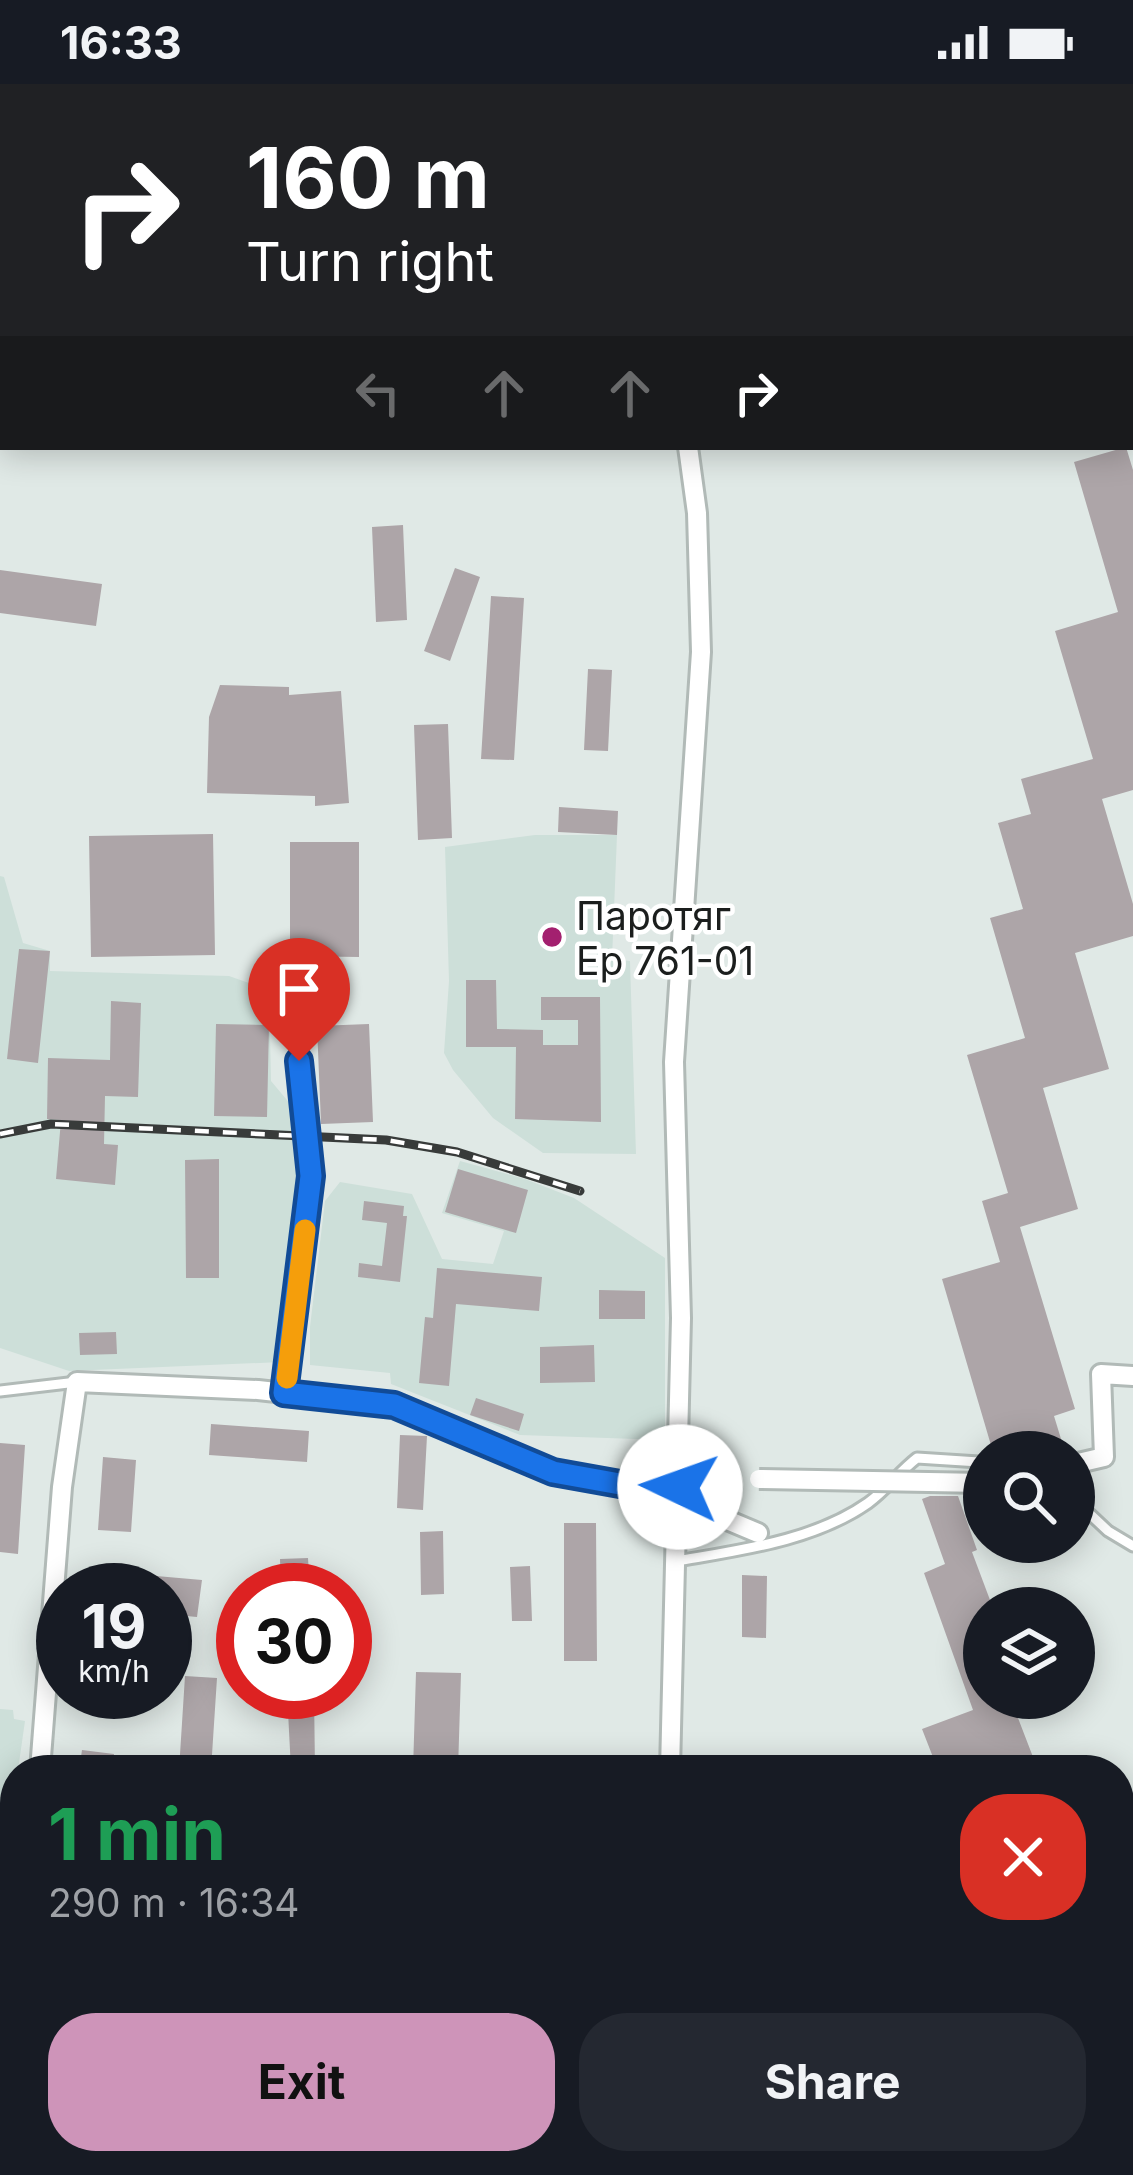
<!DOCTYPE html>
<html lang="en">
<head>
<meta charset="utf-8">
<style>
  :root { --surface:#171b24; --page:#242831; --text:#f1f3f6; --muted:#9ea1a6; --accent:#ce94b9 }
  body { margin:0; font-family:Inter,sans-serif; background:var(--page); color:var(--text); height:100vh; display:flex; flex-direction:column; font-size:45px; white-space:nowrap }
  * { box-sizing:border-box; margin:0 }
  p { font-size:39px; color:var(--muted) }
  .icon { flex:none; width:66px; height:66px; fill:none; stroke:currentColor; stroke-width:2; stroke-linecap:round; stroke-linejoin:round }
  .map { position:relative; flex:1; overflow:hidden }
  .details { position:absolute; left:0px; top:1671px; width:1134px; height:420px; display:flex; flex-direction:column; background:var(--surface); border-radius:48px 48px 0 0; box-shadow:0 6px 30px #0003 }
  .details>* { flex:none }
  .top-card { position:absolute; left:0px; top:0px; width:1134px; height:366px; box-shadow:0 6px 30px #0003; background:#202124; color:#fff; overflow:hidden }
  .buttons { position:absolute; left:963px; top:1347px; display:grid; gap:24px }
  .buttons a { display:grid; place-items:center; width:132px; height:132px; border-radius:50%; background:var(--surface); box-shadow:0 6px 30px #0003; font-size:60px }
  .speed { position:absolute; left:36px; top:1479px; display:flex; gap:24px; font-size:60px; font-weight:700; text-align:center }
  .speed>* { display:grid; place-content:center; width:156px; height:156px; border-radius:50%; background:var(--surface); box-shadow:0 6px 30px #0003; line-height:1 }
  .speed small { font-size:30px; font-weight:400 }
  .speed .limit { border:18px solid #d22; background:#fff; color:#111 }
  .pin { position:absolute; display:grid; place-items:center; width:102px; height:102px; color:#fff; margin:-123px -51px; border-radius:50% 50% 50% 0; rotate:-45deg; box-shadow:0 0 12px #0007 }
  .pin .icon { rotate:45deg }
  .me { position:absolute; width:132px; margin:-66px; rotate:273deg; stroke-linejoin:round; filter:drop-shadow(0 0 9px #0008) }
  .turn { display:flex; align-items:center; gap:42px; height:252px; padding:0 48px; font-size:54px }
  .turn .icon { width:156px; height:156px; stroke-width:2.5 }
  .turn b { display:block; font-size:84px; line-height:102px }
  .lanes { display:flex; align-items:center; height:114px; padding:0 48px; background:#0003; justify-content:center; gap:60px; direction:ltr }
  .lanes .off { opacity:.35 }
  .round { display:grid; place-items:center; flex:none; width:126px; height:126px; border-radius:48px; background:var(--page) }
  .summary { display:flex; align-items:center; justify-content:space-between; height:204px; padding:0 48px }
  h1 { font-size:72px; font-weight:700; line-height:90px; color:#1e9e55 }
  .cta { display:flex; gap:24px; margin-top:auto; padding:24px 48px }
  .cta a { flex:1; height:138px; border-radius:48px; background:var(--accent); color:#111; font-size:48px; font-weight:700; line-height:138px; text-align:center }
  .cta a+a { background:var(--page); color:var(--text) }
  .status { display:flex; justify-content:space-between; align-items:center; height:84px; padding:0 60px; background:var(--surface); direction:ltr }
  .status svg { height:33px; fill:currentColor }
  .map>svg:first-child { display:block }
  .built { fill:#cddfd9 }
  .building { fill:#ada5a8 }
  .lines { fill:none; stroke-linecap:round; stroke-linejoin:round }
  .lane-casing { stroke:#b1bab7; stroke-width:15 }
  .street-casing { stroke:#b1bab7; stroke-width:24 }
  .lane { stroke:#fff; stroke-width:9 }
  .street { stroke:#fff; stroke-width:18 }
  .rail-casing { stroke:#383b3a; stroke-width:9 }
  .rail { stroke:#fff; stroke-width:4.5; stroke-dasharray:14; stroke-linecap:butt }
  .street-bridge-casing { stroke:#b1bab7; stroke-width:24; stroke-linecap:butt }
  .street-bridge { stroke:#fff; stroke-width:18 }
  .route-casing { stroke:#114b97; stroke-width:30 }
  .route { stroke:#1a73e8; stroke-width:21 }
  .slow { stroke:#f59e0b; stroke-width:21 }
  .poi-dot { fill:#a3206f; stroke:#fff; stroke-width:4.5 }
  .labels { text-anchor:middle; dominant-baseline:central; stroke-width:9; stroke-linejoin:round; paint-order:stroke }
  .poi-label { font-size:39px; fill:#1b1e1d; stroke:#fff; text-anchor:start }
</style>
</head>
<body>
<div class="status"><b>16:33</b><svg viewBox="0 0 49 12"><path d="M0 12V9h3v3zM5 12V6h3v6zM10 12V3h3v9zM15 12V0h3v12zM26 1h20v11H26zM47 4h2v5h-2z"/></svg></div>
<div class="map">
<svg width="1133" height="2091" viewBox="0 0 1133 2091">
  <rect width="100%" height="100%" fill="#e0e9e6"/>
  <path class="built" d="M535,751h82l-5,124 18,2 6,193 -93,-1 -50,-35 -40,-48 -9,-17 5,-72 -4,-134z
    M0,792l4,1 19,66 27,8v20l179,5 40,14 2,91 26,31 2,86 -18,164 -212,9 -69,-23z
    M460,1077l65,18 49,19 91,60v182l-145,-5 -129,-51 -1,-11 -80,-8v-38l15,-126 15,-19 72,12 30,65 51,5 11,-33 -62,-18z
    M0,1625l13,1 1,9 11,2 -17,119h-8z"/>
  <path class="building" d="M1126,363l7,23v320l-31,9 31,105v32l-58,17 34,116 -66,19 35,121 -58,18 55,182 -21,7 11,36h-72l-51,-173 58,-17 -18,-61 26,-8 -41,-138 58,-17 -35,-120 33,-9 -25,-86 33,-9 -10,-35 72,-20 -38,-128 63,-19 -44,-150z
    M403,441l4,95 -31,2 -4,-95z
    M455,484l25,9 -30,84 -26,-10z
    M0,486l102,14 -6,42 -96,-13z
    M491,512l33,2 -10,162 -33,-1z
    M588,585l24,1 -4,81 -24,-1z
    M220,601l69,2v8l52,-4 8,112 -34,3v-10l-108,-3 2,-76z
    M448,640l4,114 -34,2 -4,-115z
    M559,723l59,4 -1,24 -59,-3z
    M213,750l2,121 -124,2 -2,-121z
    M290,758h69v115l-69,-1z
    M19,865l31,2 -12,112 -31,-4z
    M466,896h30l1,49 46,1v15h35v-25h-37v-23h59l1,125 -86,-3 1,-72h-50z
    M111,917l30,2 -3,94 -33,-1 -1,48 14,1 -3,40 -59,-6 5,-59 -14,-1 1,-61 62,2z
    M216,940l53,1 -2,92 -53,-1z
    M369,940l4,98 -52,2 -4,-98z
    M219,1075v119h-33l-1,-118z
    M458,1085l70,21 -12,43 -71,-21z
    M364,1117l40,5 -1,10h4l-7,66 -42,-5 1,-14 23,3 5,-43 -25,-3z
    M437,1184l105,9 -3,34 -83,-7 -7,82 -30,-3 6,-66 8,1z
    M599,1206l46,1v28h-46z
    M116,1248l1,22 -37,1 -1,-22z
    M594,1261l1,37 -55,1v-36z
    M476,1314l48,16 -5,17 -49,-16z
    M211,1340l98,7 -2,31 -98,-7z
    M400,1351l27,1 -4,74 -26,-2z
    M0,1359l25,2 -7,109 -18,-2z
    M103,1373l33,3 -5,72 -33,-2z
    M930,1412h28l19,54 -5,2 21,56h-9v90h42l5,15 -13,5 20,52h-100l-16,-41 51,-19 -49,-137 21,-9 -23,-65z
    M564,1439h32l1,138h-33z
    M443,1447l1,63 -23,1 -1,-63z
    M308,1474l2,32h-29l-1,-31z
    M530,1482l2,55h-20l-2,-54z
    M99,1487l103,9 -5,37 -32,-3v-24h-68z
    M742,1491l25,1 -1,62 -24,-1z
    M416,1588l45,1 -3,97h-45z
    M185,1592l32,2 -6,92h-32z
    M287,1608h27l1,78h-24z
    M82,1666l32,4 -2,16h-33z
    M453,2076h34l-1,15h-34z"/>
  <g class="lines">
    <g class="lane-casing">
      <path id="lane" d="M0,1307l77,-9
        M285,1309l26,-217 -12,-115
        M1074,1415l34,32 25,15
        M677,1477c63,-11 137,-20 191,-58 18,-13 31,-31 49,-45l62,4 5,5"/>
    </g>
    <g class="street-casing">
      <path id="street" d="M639,0l1,3
        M1074,1380l30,-7 -3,-83 32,2
        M40,1686l22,-283 15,-105 181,8 136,15 159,67 78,14 49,1 21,22 57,24
        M670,1686l11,-452 -7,-256 27,-410 -4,-139 -9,-66
        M0,2062l8,-30 7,-68
        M656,2091v-15"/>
    </g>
    <use href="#lane" class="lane"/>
    <use href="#street" class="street"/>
    <g class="rail-casing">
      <path id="rail" d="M0,1050l51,-10 335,16 71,12 123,39"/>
    </g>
    <use href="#rail" class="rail"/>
    <g class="street-bridge-casing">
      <path id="street-bridge" d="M759,1395l225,4"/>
    </g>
    <use href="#street-bridge" class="street-bridge"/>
  </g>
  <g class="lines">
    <g class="route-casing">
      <path id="route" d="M299,977l12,115 -27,217 110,12 159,67 78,14 49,1"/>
    </g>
    <use href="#route" class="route"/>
    <path class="slow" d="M287,1294l18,-148"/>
  </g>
  <circle class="poi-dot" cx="552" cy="853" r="12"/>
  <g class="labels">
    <g class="poi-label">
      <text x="576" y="831">Паротяг<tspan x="576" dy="45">Ер 761-01</tspan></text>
    </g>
  </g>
</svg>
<div class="buttons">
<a><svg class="icon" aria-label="search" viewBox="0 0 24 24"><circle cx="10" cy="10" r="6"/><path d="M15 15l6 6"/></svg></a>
<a><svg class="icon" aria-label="layers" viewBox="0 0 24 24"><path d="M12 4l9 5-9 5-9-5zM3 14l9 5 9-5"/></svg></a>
</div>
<div class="speed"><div>19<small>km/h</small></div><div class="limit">30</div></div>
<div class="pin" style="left:299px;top:977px;background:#d93025"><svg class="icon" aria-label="arrive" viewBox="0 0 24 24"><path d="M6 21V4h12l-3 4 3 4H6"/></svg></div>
<svg class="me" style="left:680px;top:1403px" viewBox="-20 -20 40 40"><circle r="19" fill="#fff"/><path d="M0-13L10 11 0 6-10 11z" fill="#1a73e8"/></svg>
<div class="top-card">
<div class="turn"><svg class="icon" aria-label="right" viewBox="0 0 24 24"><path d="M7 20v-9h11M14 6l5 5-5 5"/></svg><div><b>160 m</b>Turn right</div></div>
<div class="lanes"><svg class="icon off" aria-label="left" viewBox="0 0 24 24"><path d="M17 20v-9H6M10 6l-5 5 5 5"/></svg><svg class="icon off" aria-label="ahead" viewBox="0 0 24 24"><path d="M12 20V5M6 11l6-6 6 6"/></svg><svg class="icon off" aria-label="ahead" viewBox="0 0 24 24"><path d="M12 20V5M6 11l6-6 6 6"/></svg><svg class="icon" aria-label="right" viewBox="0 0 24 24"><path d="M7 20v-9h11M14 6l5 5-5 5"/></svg></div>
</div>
<section class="details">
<div class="summary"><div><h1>1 min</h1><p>290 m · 16:34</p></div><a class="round" style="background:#d93025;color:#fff"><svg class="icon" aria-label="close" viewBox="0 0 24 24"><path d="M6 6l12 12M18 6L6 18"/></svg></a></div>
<div class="cta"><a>Exit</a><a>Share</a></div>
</section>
</div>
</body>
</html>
